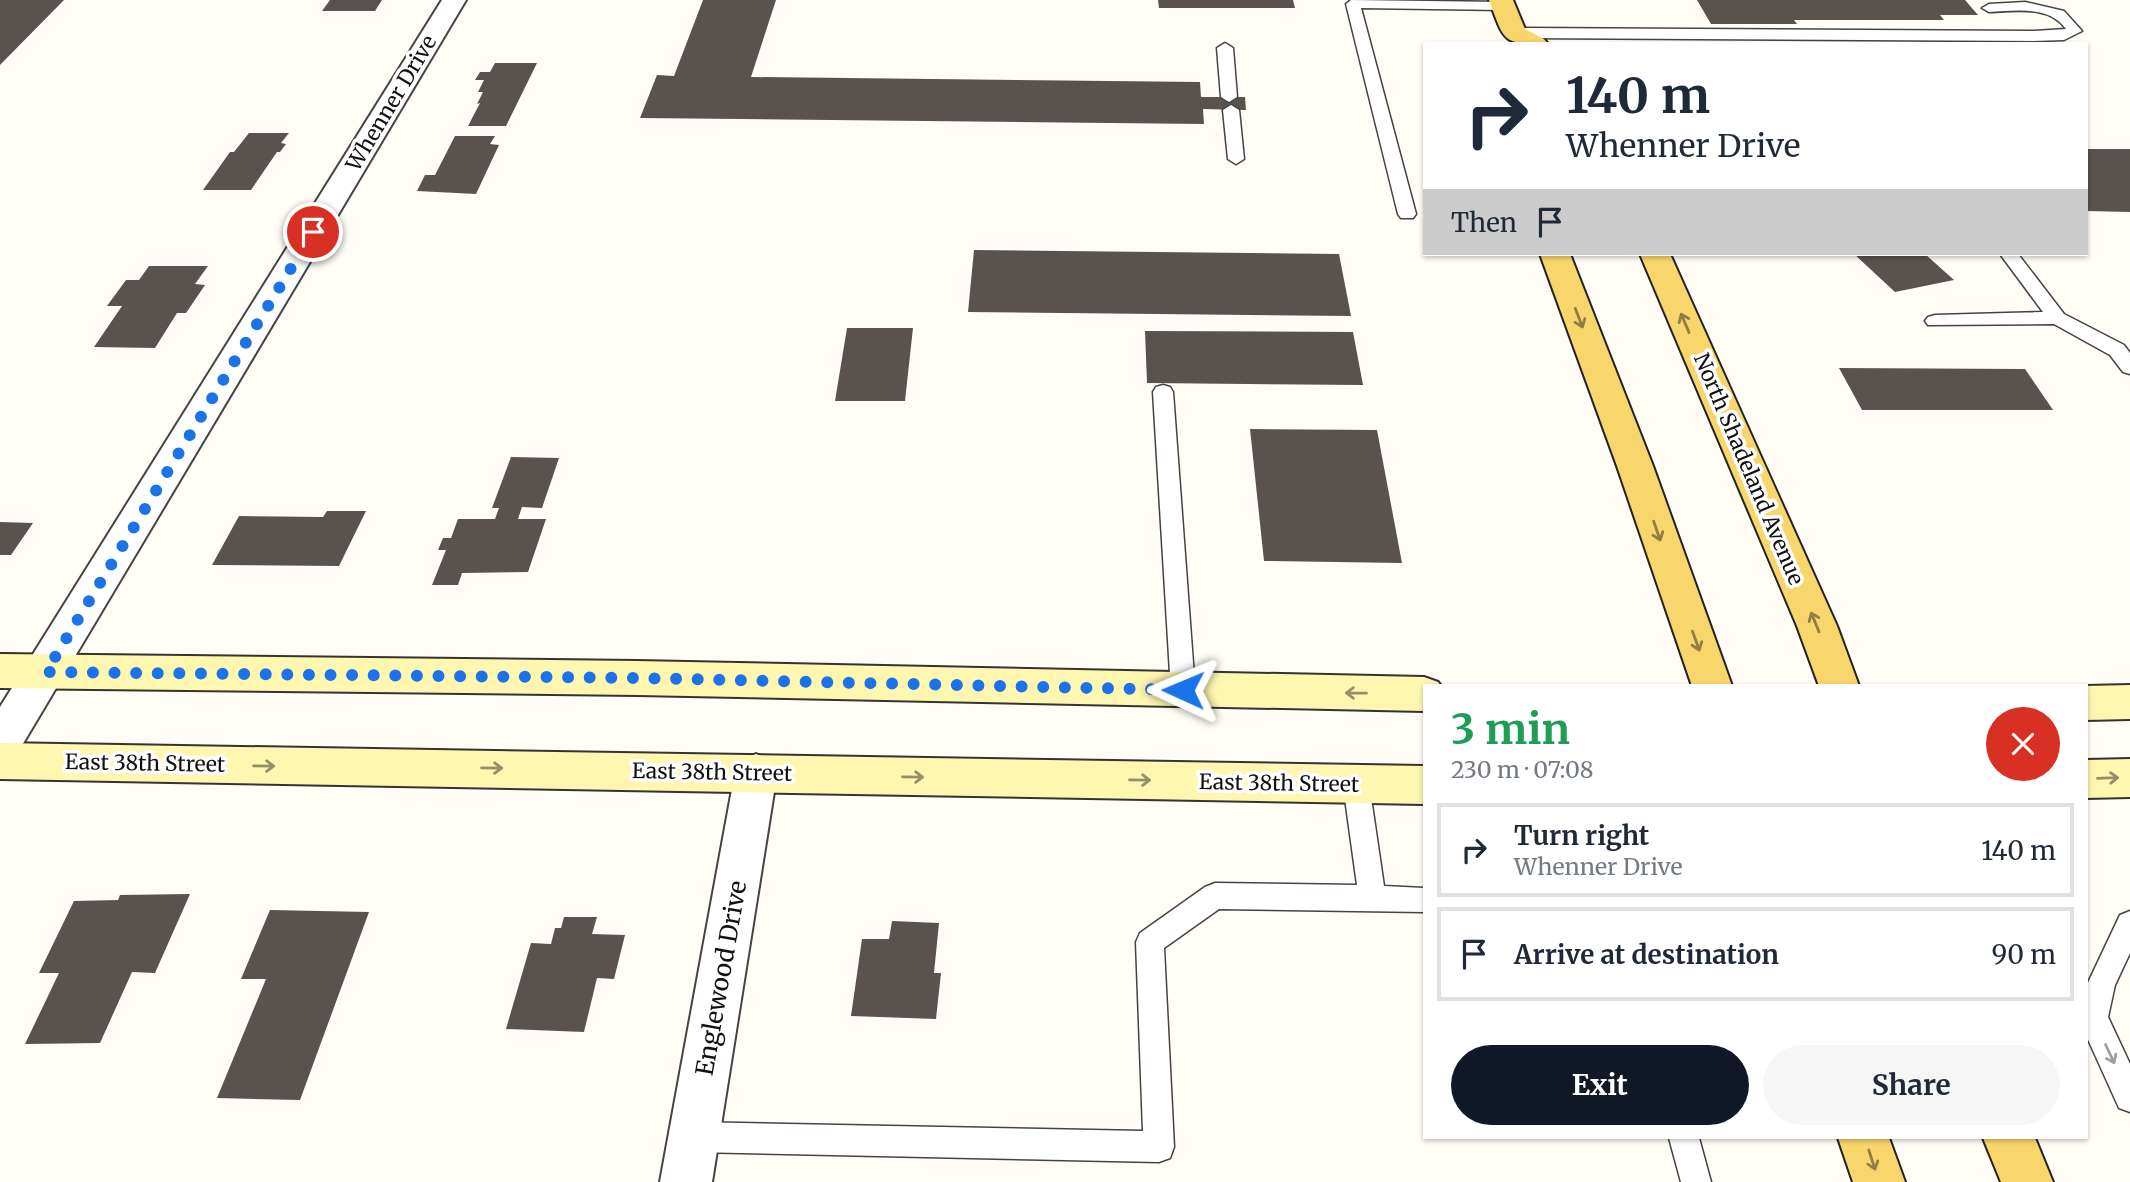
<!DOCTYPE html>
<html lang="en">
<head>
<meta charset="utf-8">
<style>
  :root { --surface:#fff; --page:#f6f6f7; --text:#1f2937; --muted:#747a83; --line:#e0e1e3; --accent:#111827 }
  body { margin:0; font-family:Merriweather,serif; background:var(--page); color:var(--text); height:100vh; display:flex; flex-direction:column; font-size:26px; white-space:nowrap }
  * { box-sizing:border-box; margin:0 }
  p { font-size:23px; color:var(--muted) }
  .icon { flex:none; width:38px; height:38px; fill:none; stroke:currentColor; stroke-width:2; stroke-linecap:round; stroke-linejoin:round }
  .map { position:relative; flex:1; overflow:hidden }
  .side { position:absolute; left:1423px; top:684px; width:665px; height:455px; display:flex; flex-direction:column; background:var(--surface); border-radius:0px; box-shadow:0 2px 5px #0004 }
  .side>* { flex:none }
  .top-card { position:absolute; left:1423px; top:42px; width:665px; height:214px; border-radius:0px; box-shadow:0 2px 5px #0004; background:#fff; color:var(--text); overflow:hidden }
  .pin { position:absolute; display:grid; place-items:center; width:60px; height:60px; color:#fff; margin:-30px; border:4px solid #fff; border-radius:50%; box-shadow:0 2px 7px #0007 }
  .me { position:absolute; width:77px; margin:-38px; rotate:271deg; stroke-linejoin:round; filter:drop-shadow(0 0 5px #0008) }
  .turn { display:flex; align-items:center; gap:24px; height:147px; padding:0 28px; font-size:32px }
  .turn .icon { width:91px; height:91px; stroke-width:2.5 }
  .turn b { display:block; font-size:49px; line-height:60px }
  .then { display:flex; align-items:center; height:66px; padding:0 28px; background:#0003; gap:14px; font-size:26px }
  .round { display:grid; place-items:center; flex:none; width:74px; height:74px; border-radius:37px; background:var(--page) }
  .headline { display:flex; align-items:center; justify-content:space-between; height:119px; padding:0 28px }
  h1 { font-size:42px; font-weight:700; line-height:52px; color:#1e9e55 }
  .cta { display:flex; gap:14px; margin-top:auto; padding:14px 28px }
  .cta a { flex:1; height:80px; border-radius:42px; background:var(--accent); color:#fff; font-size:28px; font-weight:700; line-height:80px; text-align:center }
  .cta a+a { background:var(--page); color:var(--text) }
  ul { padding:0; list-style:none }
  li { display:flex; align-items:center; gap:21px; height:94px; margin:0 14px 10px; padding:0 14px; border:4px solid var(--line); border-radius:0px }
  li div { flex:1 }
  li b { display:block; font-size:26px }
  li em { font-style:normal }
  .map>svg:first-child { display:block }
  .building { fill:#5a524d }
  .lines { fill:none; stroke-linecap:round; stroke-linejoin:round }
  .service-casing { stroke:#444; stroke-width:3 }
  .minor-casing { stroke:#444; stroke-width:4 }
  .secondary-casing { stroke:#333; stroke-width:4 }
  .primary-casing { stroke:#222; stroke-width:4 }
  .service { fill:#fff; fill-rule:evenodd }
  .minor { fill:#fff; fill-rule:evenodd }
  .secondary { fill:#fff6b0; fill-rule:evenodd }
  .primary { fill:#f9d66b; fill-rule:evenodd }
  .oneway { stroke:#917d42 }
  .oneway2 { stroke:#948f68 }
  .oneway3 { stroke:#a0a0a0 }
  .route { stroke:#1a73e8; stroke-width:12; stroke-dasharray:0 21.6 }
  .labels { text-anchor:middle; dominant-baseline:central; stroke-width:7; stroke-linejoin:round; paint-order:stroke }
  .street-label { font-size:21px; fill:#111; stroke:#fff }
  .near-street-label { font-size:24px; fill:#111; stroke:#fff }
</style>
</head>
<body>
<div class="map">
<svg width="2130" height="1182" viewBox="0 0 2130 1182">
  <rect width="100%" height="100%" fill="#fffdf5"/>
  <path class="building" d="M0,0h64l-64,65z
    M330,0h52l-7,11h-53z
    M703,0h73l-25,77 449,5 1,15h44l1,13 -43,-1 1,15 -564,-6 17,-43 17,1z
    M1158,0h135l2,8h-136z
    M1697,0h268l13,15h-38l4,5h-150l3,4h-86z
    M495,63h42l-31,63h-38l12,-23 -3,1 6,-12h-5l6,-12h-9l5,-8h10z
    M249,133h40l-8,10 5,1 -6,8h-3l-26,38h-48l27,-38h4z
    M455,136h40l-5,8 9,1 -23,49 -59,-3 8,-16h10z
    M2086,149h44v63l-44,-1z
    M974,250l365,4 12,62 -383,-4z
    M1854,254h71l29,26 -59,12z
    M149,266h59l-13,18 10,1 -19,28h-9l-22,35 -61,-1 28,-41h-15l19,-26h13z
    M847,328h66l-8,73h-70z
    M1145,331l208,1 10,53 -216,-2z
    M1839,368l186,1 28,41h-191z
    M1250,429l127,1 25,133 -138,-2z
    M511,457l48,1 -17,50 -20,-1 -4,12h28l-18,53 -66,1 -4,12h-26l14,-35h-8l5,-12h8l7,-19h37l4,-11h-7z
    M327,511h39l-27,55 -127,-1 27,-49 84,1z
    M0,522l33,1 -22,32h-11z
    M190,894l-35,79 -23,-1 -32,71 -75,1 34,-71h-20l35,-72 44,-1 2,-5z
    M270,910l99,2 -69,188 -83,-2 49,-119h-25z
    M564,917h33l-5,17 33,1 -11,44 -17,-1 -13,54 -78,-3 25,-86 20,1 4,-16h6z
    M892,921l47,2 -5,50h7l-5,46 -85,-3 11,-77h27z"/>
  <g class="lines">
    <g class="service-casing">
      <path id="service" d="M1351,0l152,2 7,4 -7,4 -142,-2 55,206 -3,4h-12l-3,-4 -52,-210z
        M2025,2l39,9 18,20 -18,9 -30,1 -520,-3 -8,-5 8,-5 520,3 32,-2c-17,-24 -51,-18 -77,-17l-7,-4 7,-4z
        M1225,43l8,5 4,49 -8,5 -8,-5 -4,-49z
        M1231,105l8,5 5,49 -8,5 -8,-5 -5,-49z
        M2000,254h18l46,60 60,31 6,8v21l-7,-2 -13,-17 -56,-31 -126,1 -3,-4 3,-4 7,-2 108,-3z
        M1163,385l7,2 3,5 22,298 -3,7 -9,3 -9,-3 -3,-7 -18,-298 3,-5z
        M1356,773l9,3 4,8 15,102 40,2v24l-205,-3 -55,39 10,199 -4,11 -11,4 -466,-10 -11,-4 -4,-11 4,-11 11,-4 450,9 -7,-189 4,-9 65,-46 10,-4 142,2 -14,-101 4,-8z
        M2130,911v42l-15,32 -7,32 22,47v48l-11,-4 -33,-73v-48l34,-72z
        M1669,1138h30l12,44h-30z"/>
    </g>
    <g class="minor-casing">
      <path id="minor" d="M442,0h24l-451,757 -15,5v-55z
        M756,754l15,6 6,13 -65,409h-52l75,-409 6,-13z"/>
    </g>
    <g class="secondary-casing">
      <path id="secondary" d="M0,654l637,7 787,16 14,5 3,4h-17v25l-787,-16 -637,-7z
        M2130,685v34l-44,1 -1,-34z
        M0,743l1424,23v38l-1424,-25z
        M2130,759v38l-44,1v-38z"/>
    </g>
    <g class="primary-casing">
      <path id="primary" d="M1489,0h24l12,29 19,10 4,5c-47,0 -43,-2 -59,-44z
        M1540,254h30l83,212 79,220h-40l-75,-220z
        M1640,254h30l167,372 22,60h-40l-22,-60z
        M1838,1138h51l16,44h-52z
        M1983,1138h52l18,44h-52z"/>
    </g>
    <use href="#service" class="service"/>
    <use href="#minor" class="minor"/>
    <use href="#secondary" class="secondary"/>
    <use href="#primary" class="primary"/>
  </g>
  <defs><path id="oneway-shaft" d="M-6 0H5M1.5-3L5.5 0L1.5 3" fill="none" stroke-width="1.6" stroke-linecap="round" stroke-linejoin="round" transform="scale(1.75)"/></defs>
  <g class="oneway">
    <use href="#oneway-shaft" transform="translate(1579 318) rotate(69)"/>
    <use href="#oneway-shaft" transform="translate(1685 323) rotate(-113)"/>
    <use href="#oneway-shaft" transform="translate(1657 531) rotate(71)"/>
    <use href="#oneway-shaft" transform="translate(1815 622) rotate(-112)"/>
    <use href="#oneway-shaft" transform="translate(1696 641) rotate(70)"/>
    <use href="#oneway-shaft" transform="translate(1872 1160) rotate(72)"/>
  </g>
  <g class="oneway2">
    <use href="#oneway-shaft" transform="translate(1356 693) rotate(-179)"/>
    <use href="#oneway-shaft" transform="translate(264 766) rotate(1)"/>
    <use href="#oneway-shaft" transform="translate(492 768) rotate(1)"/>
    <use href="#oneway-shaft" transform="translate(913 777) rotate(1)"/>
    <use href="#oneway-shaft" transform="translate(2108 778) rotate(-2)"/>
    <use href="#oneway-shaft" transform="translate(1140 780) rotate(1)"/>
  </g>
  <use class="oneway3" href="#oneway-shaft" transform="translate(2110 1054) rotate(65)"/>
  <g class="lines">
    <path class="route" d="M313,232l-267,440 591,6 546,12"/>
  </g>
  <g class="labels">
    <g class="street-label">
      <text transform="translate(391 103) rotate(-59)">Whenner Drive</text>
      <text transform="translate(1749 469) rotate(67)">North Shadeland Avenue</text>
      <text transform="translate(145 763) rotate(1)">East 38th Street</text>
      <text transform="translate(712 772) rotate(1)">East 38th Street</text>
      <text transform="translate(1279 783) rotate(1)">East 38th Street</text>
    </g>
    <g class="near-street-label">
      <text transform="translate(721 978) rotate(-80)">Englewood Drive</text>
    </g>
  </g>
</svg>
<div class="pin" style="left:313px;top:232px;background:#d93025"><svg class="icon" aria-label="arrive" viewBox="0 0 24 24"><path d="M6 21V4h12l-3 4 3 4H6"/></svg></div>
<svg class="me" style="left:1183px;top:690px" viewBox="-20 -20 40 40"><path d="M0-17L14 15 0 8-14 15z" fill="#1a73e8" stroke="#fff" stroke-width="4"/></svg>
<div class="top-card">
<div class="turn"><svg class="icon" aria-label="right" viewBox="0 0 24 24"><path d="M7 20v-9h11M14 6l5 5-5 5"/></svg><div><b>140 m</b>Whenner Drive</div></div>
<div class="then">Then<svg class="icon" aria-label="arrive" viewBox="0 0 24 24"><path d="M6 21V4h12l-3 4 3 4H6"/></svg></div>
</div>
<section class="side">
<div class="headline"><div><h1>3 min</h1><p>230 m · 07:08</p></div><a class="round" style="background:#d93025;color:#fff"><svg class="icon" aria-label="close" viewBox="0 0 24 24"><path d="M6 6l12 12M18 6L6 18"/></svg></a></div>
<ul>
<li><svg class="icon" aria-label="right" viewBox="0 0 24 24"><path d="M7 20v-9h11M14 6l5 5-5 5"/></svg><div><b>Turn right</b><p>Whenner Drive</p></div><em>140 m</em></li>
<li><svg class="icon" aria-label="arrive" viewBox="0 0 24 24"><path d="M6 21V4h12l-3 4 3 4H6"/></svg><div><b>Arrive at destination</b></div><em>90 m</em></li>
</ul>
<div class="cta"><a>Exit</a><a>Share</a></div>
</section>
</div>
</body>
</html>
